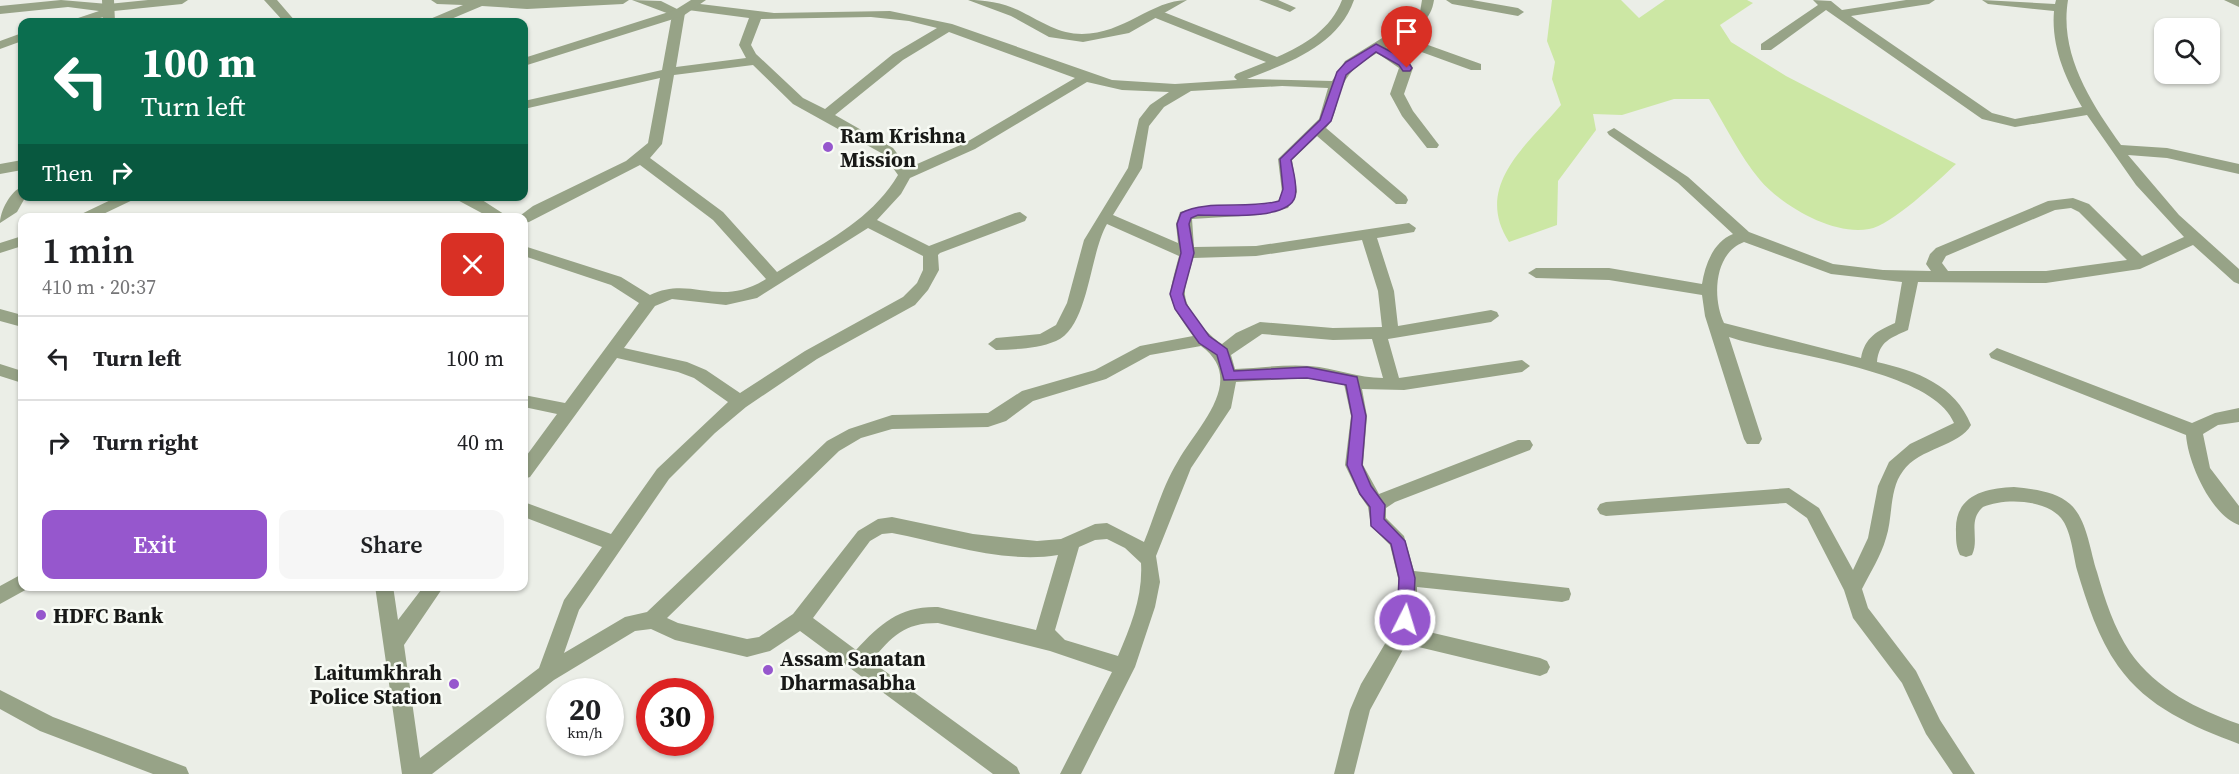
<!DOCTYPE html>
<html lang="en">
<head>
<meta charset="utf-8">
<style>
  :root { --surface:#fff; --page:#f6f6f6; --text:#202124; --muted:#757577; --line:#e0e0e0; --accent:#9657cd }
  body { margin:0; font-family:"Source Serif 4",serif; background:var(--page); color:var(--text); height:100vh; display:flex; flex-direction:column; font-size:22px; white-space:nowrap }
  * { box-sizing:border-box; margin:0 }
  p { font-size:20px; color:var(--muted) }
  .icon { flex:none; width:33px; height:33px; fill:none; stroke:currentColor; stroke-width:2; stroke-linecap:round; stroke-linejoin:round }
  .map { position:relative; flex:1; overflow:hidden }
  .sheet { position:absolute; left:18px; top:213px; width:510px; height:378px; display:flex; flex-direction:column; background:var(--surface); border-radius:12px; box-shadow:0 2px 4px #0004 }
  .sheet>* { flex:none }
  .guide { position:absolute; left:18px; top:18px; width:510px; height:183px; border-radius:12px; box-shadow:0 2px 4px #0004; background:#0b6e4f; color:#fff; overflow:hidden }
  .fabs { position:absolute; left:2154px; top:18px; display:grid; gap:12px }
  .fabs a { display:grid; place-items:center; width:66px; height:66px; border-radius:12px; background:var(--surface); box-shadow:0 2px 4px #0004; font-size:30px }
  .speed { position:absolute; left:546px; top:678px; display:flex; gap:12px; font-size:30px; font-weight:700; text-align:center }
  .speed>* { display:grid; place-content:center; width:78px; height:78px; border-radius:50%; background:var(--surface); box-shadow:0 2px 4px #0004; line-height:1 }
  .speed small { font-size:15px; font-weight:400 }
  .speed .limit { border:9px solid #d22; background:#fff; color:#111 }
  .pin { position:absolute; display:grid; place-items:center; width:51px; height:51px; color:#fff; margin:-62px -26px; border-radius:50% 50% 50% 0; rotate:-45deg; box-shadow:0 0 6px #0007 }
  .pin .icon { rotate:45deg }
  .me { position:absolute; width:66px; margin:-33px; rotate:5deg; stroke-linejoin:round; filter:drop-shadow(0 0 4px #0008) }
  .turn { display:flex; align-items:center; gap:21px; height:126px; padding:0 24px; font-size:27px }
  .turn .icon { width:78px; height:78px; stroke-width:2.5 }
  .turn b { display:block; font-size:42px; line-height:51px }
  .then { display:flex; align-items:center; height:57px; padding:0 24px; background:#0003; gap:12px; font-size:22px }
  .round { display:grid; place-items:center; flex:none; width:63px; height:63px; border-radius:12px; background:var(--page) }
  .headline { display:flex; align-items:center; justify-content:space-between; height:102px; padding:0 24px }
  h1 { font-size:36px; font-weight:600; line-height:45px }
  .primary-button { display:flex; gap:12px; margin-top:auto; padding:12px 24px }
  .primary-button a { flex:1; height:69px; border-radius:12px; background:var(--accent); color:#fff; font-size:24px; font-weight:600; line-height:69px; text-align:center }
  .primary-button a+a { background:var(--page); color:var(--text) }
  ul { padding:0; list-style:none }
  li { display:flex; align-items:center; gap:18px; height:84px; padding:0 24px; border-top:2px solid var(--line) }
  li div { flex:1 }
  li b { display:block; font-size:22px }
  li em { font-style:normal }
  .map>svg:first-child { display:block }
  .green { fill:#cce7a4 }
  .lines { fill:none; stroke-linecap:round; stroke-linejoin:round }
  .minor { fill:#97a387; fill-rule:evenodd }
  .tertiary { fill:#97a387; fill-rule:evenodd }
  .route { fill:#9657cd; stroke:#623985; stroke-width:1.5 }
  .poi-dot { fill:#9657cd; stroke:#f8fbf5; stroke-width:2 }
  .labels { text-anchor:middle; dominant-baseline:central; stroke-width:5; stroke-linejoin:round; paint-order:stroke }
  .poi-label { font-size:21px; font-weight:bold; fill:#181917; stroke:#f8fbf5; text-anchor:start }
</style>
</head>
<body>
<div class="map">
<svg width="2239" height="774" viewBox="0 0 2239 774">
  <rect width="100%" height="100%" fill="#ebeee7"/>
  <path class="green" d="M1552,0h69l18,18 26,-18h82l6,3 -33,22 11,17 55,34 170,88c-17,16 -65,62 -87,65 -35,7 -87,-23 -109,-49 -20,-24 -35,-55 -51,-81h-35l-52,16 -29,-1 3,16 -38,51 -1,44 -48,17c-36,-56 18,-97 52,-137l-9,-26 3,-17 -8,-21z"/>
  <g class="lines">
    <path class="minor" d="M61,0l47,4 40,-4h40l-6,4 -68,7 -2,4 -28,7h-18l33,-11 -31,-4 -68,7v-8z
      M264,0h13l19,22h-12z
      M431,0h198l-6,4 -96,5 -45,-3 -38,16h-16l2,-3 33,-14 -26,-1z
      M632,0l29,1 24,12 -9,54 70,-9 -7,-13 10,-27 -61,-8 -2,-3 6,-4 82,10 116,-2 62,13 160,56 63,4 62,-4 -3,-3 2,-3 30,-12 -113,-45v-6h8l116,46c28,-12 54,-28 65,-57h12c-16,46 -66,63 -107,79l85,2 13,-20 71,-44 4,-5 2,-12h12c-3,20 -15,26 -31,36l78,28v6h-10l-77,-28 -8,5 22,13 5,8 -9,26 9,17 26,34 -2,3h-10l-25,-32 -12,-22 9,-26 -22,-15c-14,9 -27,16 -34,32 -7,14 -6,32 -17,43l80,68 2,4 -2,4h-10l-79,-68 -25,24 5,32 -9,16 -30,7 -66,4 2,28 62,-1 153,-23 7,5 -2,4 -37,6 17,53 4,35 93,-16 6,2 2,4 -8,6 -103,17 11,39 123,-18 8,6 -8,6 -118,18 -42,-1 5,27 -4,49 16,29 139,-54h12l3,5 -3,5 -135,52 -9,6v10l18,18 10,35 155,17 2,6 -2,6 -7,2 -145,-15v14l-5,27 128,30 7,3 3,6 -3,6 -7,3 -134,-32 -36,66 -16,64h-20l16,-64 11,-26 31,-52 7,-31 -1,-23 -8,-33 -19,-19 -3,-19 -9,-13 -14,-29 6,-49 -7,-32 -37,-6 -71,4 -5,26 -40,60 -35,88 4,26 -5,25 -20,60 -54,107h-21l52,-102 -62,-21 -112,-28c-35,0 -45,13 -67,38l146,106 3,7h-27l-193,-143 -30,20 -23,6 -72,-17 -24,-11 -16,2 -81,49 -122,94h-30l-27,-188h18l5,34 26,-34h20l-40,59 16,113 119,-90 25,-68 38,-53 -78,-30v-15l87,32 46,-65 71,-67 -34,-24 -16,-6 -61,-14 -87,119 -6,2v-20l33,-45 -33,-7v-12l41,8 74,-100 -28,-18 -87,-29v-10l97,31 29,18c42,-20 68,14 116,-16l-53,-59 -73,-55 -111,57 -5,1v-5h-7l16,-12 93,-45 22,-18 12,-65 -136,31v-8l138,-31 10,-55zM871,17l38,4 28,7 -44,26 -68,55 -22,-11 -47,-44 -5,-9 10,-26zM949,32l126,46 -110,65 -57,25 -15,-20 -58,-33 68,-55zM753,65l40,39 90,50 15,21c-28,47 -77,69 -121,97l-54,-60 -73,-54 12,-14 12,-69zM1087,82l35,8 47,2 -19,13 -11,14 -11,49 -44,72 -17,63 -11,22 -16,9 -44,4 -8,6 8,6c20,-1 41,-1 60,-9 33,-14 33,-86 51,-117l72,32c-12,45 -13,41 14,80l-53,10 -45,24 -73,21 -34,22 -96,2 -43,14 -22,12 -180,171 -22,5 -61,36 15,-43 90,-131 46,-46 31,-26 71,-48 98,-54 13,-15 11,-20 -1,-15 2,-2 85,-32 2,-4 -7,-5 -5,1 -86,33 -52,-26 24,-26 9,-16 65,-29zM1282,86l46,2 -9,31 -41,40 4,33 -4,9c-31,12 -66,1 -98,11l-4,12 2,19 -65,-28 29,-47 7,-42 15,-19 27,-16zM868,228l55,28v14l-6,13 -14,14 -98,54 -65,42 -34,-23 -19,-8 -63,-14 31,-42 17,-7 54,6 31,-7zM1362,240l16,51 4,36 -49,1 -73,-6 -24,11 -14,11c-14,-9 -35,-31 -37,-49 -1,-11 6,-26 8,-37l63,-2zM1262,334l71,6 39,-1 11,39c-25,0 -48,-10 -73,-12 -25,-2 -51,2 -75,3l-4,-14zM1201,346c47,34 -4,81 -23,115 -15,24 -23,54 -34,81l-37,-19 -12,1 -34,15 -24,2 -64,-7 -81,-17 -14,2 -20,12 -65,83 -34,23 -12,2 -69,-16 -11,-5 172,-167 22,-13 31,-9 96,-2 18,-6 27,-20 73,-22 44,-24zM892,533c52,10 113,31 166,22l-22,75 -98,-23c-38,-1 -57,16 -82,43l-43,-32 57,-77 12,-7zM1107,539l18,9 16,15c2,33 -10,63 -23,93l-53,-16 -10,-10 24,-83 16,-7z
      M1259,0h19l18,8 -6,4z
      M1446,0h26l46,8 6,4 -6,4 -66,-12z
      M1813,0l18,1 11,9 64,-10h29l-6,4 -78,12 141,97 23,6 67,-12c-17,-29 -31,-61 -28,-96l-66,-7 -6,-4 73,4 1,-4h12c-9,54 23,103 53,145l46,3 72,16v10l-72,-16 -39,-3 51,60 60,54v15l-5,-2 -41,-37 -53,24 -94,14 -128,-1 -10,48c-17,8 -29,11 -31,32 40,9 78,23 94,63 -11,21 -52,23 -68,46 -14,18 -10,46 -17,67 -5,18 -16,35 -24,51l6,19 48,63 24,49 35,54h-22l-27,-40 -24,-51 -49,-65 -9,-28 -37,-72 -21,-15 -180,13 -6,-2 -3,-5 3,-5 6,-2 183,-14 30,20 34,62 15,-32 10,-52 11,-24 21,-18 44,-21c-21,-54 -172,-68 -225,-86l33,102 -3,5h-12l-3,-5 -39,-123 -3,-21 -93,-15 -73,-2 -8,-5 8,-5h73l93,16c3,-19 11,-42 31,-50l-55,-51 -69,-48 -2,-3 7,-4 74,49 61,55 84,32 50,6 48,1 -5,-7 4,-10 6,-6 112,-47 25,-3 16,6 53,52 42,-19 -48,-52 -49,-70 -72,12 -33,-8 -156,-109 -55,40h-10v-6l57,-39zM2071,208l8,4 48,48 -81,11h-98l-6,-8 4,-7 109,-46zM1744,242l87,32 71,8 -7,41c-18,8 -30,14 -34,35l-137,-35c-12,-25 -10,-70 20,-81z
      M2224,0h15v7z
      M22,33v8l-22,8v-8z
      M22,160v10l-22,4v-10z
      M450,196h26l34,22h-19z
      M0,309l22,6v12l-22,-6z
      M1997,348l195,75 23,-10 24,-5v14l-21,3 -15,9 7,34 29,38v19c-28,-10 -51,-62 -53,-90l-195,-77 -2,-4z
      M0,364l22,7v12l-22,-7z
      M2014,487c18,2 42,4 56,17 17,15 20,47 27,68 8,28 17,56 33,80 27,38 67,57 109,72v20c-47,-18 -91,-36 -121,-78 -20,-28 -31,-63 -41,-96 -4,-16 -6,-40 -16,-52 -16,-19 -57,-20 -78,-11 -16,14 -3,31 -11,48l-6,2 -6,-2c-4,-8 -4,-15 -4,-23 -2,-36 28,-44 58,-45z
      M22,574v12l7,2 -29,16v-18z"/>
    <path class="tertiary" d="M102,0h12l1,22h-12z
      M691,0h15l-23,16 -159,50v-8l151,-48z
      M968,0c18,0 37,3 54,12 20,10 37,22 60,22 42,0 70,-34 105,-34l-58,33 -46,9 -34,-5 -38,-21z
      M22,187v9h4l-9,16 -17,11c0,-11 10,-32 22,-36z
      M119,196h22l-46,22h-22z
      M22,236v10l-22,7v-10z
      M0,690l53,27 133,50 3,7h-36l-113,-43 -40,-22z"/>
  </g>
  <path class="route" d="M1376,44l31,16 5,8 -2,3h-7l-4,-6 -23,-13 -30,23 -15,46 -40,39c2,11 7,26 4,37 -7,24 -77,18 -97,18l-7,3 -2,6 5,29 -11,41 3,10 23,32 18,13 7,22 73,-4 50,10 9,39 -4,49 9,21 14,19 -1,14 21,22 10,37 -2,42 -3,5 -5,2 -6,-2 -2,-5 2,-42 -8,-34 -20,-18 -1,-19 -10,-13 -13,-29 5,-49 -6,-31 -39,-7 -83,2 -7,-25 -18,-12 -24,-34 -5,-15 11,-41 -4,-29 4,-11c26,-14 67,-3 98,-12l4,-12 -3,-30 40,-39 17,-48 9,-10z"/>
  <g class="poi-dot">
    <circle cx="828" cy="147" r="6"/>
    <circle cx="41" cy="615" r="6"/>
    <circle cx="768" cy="670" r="6"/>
    <circle cx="454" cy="684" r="6"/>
  </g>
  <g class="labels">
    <g class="poi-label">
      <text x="840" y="135">Ram Krishna<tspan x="840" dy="24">Mission</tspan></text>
      <text x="53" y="615">HDFC Bank</text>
      <text x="780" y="658">Assam Sanatan<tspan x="780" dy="24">Dharmasabha</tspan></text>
      <text x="442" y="672" text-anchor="end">Laitumkhrah<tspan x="442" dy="24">Police Station</tspan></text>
    </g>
  </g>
</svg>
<div class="fabs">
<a><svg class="icon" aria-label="search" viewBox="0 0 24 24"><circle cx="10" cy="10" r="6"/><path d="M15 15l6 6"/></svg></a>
</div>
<div class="speed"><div>20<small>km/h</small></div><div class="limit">30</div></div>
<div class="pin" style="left:1407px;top:68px;background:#d93025"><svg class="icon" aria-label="arrive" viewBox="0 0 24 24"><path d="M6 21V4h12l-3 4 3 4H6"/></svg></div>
<svg class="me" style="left:1405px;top:620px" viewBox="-20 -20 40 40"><circle r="17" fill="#9657cd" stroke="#fff" stroke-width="3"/><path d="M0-11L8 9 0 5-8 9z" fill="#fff"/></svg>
<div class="guide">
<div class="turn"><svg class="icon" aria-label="left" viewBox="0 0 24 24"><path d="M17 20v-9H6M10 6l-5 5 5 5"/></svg><div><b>100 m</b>Turn left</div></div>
<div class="then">Then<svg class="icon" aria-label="right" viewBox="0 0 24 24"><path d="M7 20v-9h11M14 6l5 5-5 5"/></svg></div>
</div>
<section class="sheet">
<div class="headline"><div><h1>1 min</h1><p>410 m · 20:37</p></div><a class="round" style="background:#d93025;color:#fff"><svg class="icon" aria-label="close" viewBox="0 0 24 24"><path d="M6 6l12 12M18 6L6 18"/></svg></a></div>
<ul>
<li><svg class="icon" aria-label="left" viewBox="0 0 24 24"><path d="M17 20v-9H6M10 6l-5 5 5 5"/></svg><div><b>Turn left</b></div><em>100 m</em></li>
<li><svg class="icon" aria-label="right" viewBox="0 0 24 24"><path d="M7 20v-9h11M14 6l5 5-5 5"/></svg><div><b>Turn right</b></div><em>40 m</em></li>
</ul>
<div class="primary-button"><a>Exit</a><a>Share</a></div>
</section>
</div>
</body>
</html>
